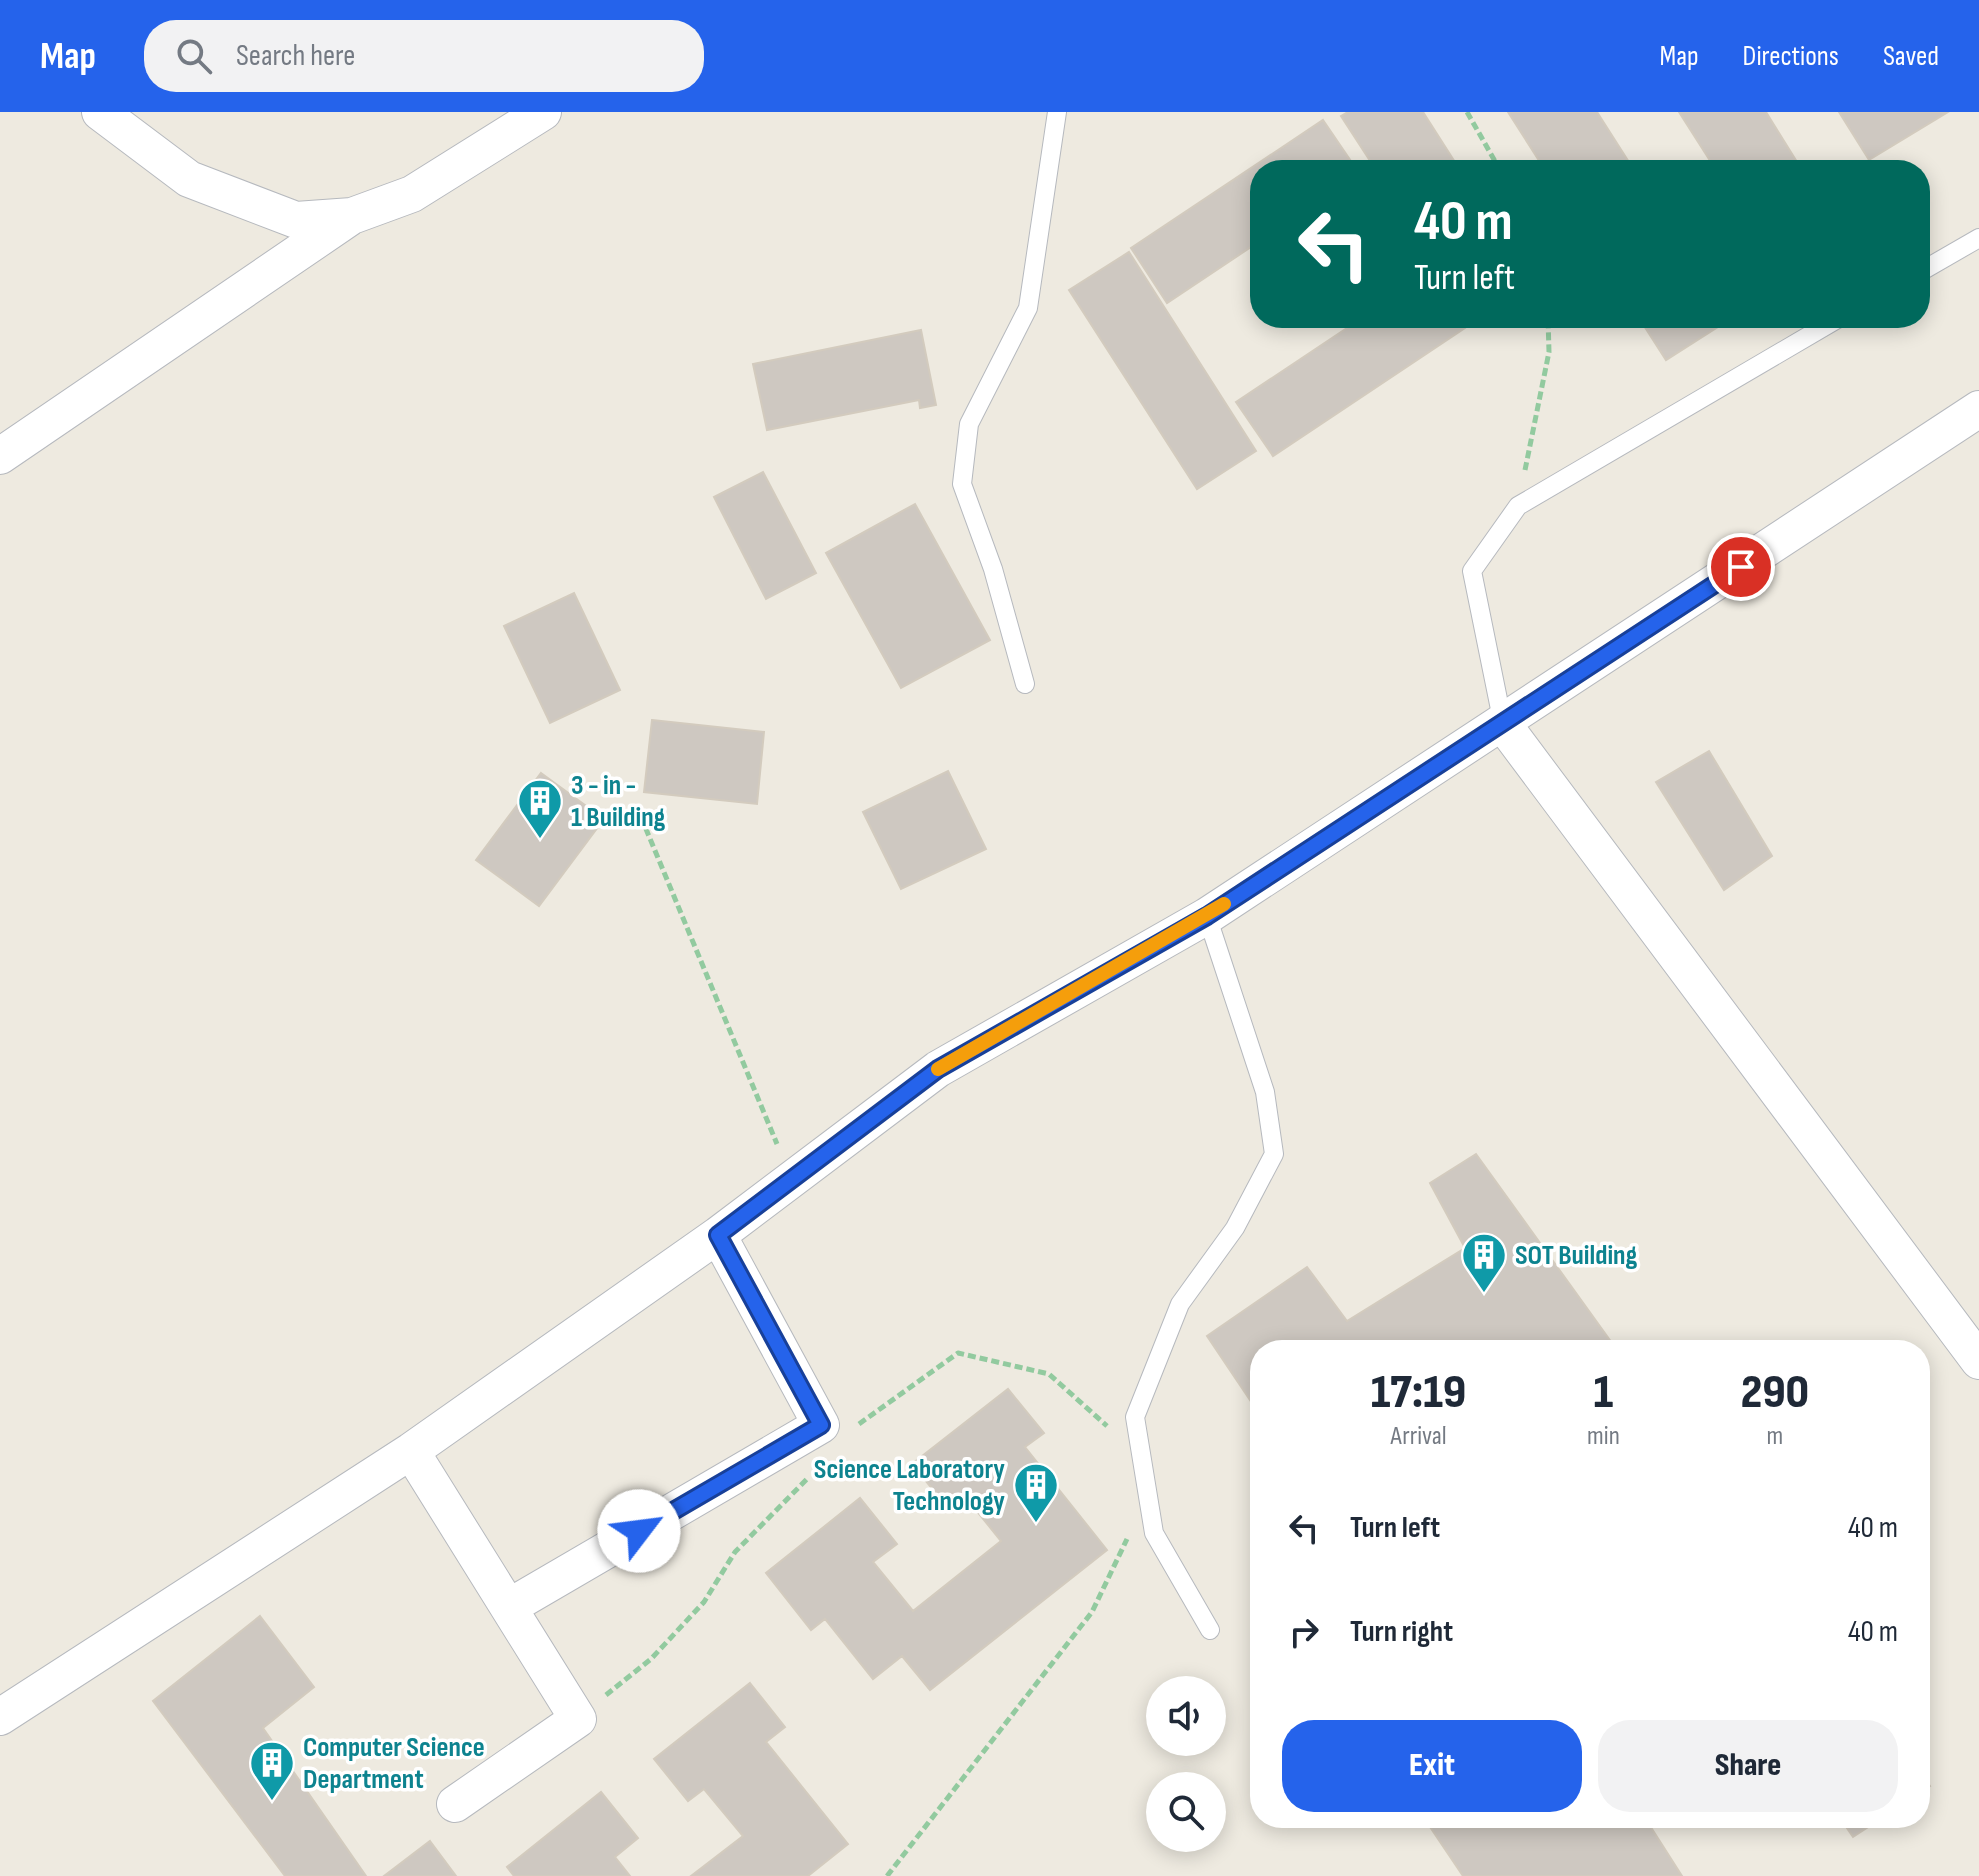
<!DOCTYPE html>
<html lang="en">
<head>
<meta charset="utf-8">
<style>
  :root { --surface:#fff; --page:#f2f2f3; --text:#1f2937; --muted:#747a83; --accent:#2563eb }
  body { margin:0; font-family:"Sofia Sans Condensed",sans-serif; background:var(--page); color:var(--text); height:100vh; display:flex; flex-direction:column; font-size:30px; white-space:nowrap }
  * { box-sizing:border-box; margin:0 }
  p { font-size:26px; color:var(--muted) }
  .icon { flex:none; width:44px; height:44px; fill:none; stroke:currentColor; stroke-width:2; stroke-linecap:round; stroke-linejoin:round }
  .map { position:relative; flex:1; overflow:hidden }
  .details { position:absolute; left:1250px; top:1228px; width:680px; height:488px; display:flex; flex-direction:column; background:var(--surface); border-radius:32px; box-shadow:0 4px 20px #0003 }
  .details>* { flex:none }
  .banner { position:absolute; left:1250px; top:48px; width:680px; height:168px; border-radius:32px; box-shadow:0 4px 20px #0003; background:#00695c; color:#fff; overflow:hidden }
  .fabs { position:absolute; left:1146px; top:1564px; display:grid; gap:16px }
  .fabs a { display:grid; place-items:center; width:80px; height:80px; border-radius:50%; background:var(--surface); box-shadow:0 4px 20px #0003; font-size:40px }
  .pin { position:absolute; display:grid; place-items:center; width:68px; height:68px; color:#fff; margin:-34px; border:4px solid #fff; border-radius:50%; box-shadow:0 2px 8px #0007 }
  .me { position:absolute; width:88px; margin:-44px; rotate:60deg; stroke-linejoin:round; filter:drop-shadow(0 0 6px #0008) }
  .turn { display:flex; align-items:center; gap:28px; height:168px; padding:0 32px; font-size:36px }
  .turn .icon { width:104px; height:104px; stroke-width:2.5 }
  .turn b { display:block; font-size:56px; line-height:68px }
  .eta { display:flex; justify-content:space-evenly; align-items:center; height:136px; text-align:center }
  .eta b { font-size:48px; font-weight:800; line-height:56px }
  .cta { display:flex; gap:16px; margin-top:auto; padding:16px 32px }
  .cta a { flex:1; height:92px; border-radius:32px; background:var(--accent); color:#fff; font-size:32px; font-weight:800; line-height:92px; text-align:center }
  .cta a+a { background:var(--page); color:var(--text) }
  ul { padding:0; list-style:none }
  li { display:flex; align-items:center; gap:24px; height:104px; padding:0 32px }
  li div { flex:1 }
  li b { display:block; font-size:30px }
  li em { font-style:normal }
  header { display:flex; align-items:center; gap:48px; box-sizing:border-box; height:112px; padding:0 40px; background:var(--accent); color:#fff }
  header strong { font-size:38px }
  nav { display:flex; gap:44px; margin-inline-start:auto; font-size:28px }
  .search { width:560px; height:72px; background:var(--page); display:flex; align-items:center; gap:20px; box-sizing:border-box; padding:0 28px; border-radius:32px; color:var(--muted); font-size:30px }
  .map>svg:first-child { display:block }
  .building { fill:#cec8c1; stroke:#d3cbbe; stroke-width:2 }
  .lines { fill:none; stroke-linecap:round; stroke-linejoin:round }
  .service-casing { stroke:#b6b9be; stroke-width:20 }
  .minor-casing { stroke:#b6b9be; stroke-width:38 }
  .path { stroke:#92ca9f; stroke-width:5; stroke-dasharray:8 4; stroke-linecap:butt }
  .service { stroke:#fff; stroke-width:18 }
  .minor { stroke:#fff; stroke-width:36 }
  .route-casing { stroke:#184099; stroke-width:20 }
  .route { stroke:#2563eb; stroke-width:14 }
  .slow { stroke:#f59e0b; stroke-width:14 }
  .labels { text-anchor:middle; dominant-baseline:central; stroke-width:7; stroke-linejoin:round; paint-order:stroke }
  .culture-label { font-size:28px; font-weight:bold; fill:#0d838f; stroke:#fff; text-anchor:start }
</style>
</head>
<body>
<header>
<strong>Map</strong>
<div class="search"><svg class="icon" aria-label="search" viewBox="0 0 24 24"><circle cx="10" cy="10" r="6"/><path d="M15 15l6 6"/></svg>Search here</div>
<nav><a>Map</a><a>Directions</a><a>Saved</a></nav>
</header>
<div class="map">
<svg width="1979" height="1764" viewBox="0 0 1979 1764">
  <rect width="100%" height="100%" fill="#eeeae0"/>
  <path class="building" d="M1348,0h75l37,58h-84l-35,-54z
    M1508,0h89l37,58h-89z
    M1679,0h87l36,58h-86z
    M1839,0h109l-79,48z
    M1323,8l34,50h-97v71l-93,62 -36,-55z
    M1129,140l127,199 -59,38 -128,-199z
    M1362,206h96l7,10 -192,128 -37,-54z
    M1639,206h89l1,2 -63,40z
    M921,218l15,75 -16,3 -1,-8 -152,30 -14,-66z
    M763,360l53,101 -50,26 -52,-102z
    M915,392l75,136 -89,48 -75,-135z
    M574,481l46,97 -70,33 -46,-97z
    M652,608l112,12 -7,72 -113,-12z
    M1709,639l63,105 -48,34 -68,-108z
    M948,659l38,78 -85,40 -38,-77z
    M541,661l63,46 -65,87 -63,-46z
    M1476,1042l141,196h-357v65l-53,-79 100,-69 40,54 118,-73 -35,-65z
    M1008,1277l36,44 -19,14 82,103 -177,140 -28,-34 -29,23 -48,-60 -14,11 -45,-57 94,-75 37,46 -24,18 40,49 88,-70 -38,-47 -16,13 -35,-43z
    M260,1504l54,71 -51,41 103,148h-81l-132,-175z
    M750,1571l35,44 -19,15 82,102 -40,32h-117l52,-40 -39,-47 -16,12 -34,-42z
    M1920,1661l10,13 -10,7z
    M601,1680l37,46 -23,19 15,19h-116l-7,-9z
    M1424,1706h221l37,58h-219z
    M1840,1706h42l-29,19z
    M430,1729l26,35h-72z"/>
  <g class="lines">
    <g class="service-casing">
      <path id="service" d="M1920,160l59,-34
        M1025,572l-32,-115 -31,-85 7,-60 59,-116 29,-196
        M1503,612l-31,-153 46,-65 321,-188
        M1207,804l58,176 9,62 -39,74 -55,76 -45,113 19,116 56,97"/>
    </g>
    <g class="minor-casing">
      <path id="minor" d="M100,0l89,67 107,41 56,-4 60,-22 131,-82
        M0,344l349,-238
        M1503,612l476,637
        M411,1339l167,268 -123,85
        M509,1495l312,-182 -103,-190
        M0,1605l411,-266 307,-216 220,-166 269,-153 772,-507"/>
    </g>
    <path class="path" d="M1467,0l33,58
      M1525,358l24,-118 -1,-34
      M641,705l136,327
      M859,1312l99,-71 91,21 58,52
      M606,1583l45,-36 53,-57 31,-50 73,-74
      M887,1764l205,-264 35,-73"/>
    <use href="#service" class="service"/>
    <use href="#minor" class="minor"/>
  </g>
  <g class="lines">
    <g class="route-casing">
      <path id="route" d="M639,1419l182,-106 -103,-190 220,-166 269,-153 534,-349"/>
    </g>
    <use href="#route" class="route"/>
    <path class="slow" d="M938,957l286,-165"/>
  </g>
  <defs>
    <g id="building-pin" transform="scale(2.3)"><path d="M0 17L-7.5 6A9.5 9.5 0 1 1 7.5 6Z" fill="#0f9aa8" stroke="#fff"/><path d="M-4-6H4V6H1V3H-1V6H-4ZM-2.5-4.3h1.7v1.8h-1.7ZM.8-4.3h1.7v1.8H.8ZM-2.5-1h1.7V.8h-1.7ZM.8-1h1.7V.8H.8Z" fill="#fff"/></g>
  </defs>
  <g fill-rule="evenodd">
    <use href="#building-pin" x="540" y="689"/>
    <use href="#building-pin" x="1484" y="1143"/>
    <use href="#building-pin" x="1036" y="1373"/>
    <use href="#building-pin" x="272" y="1651"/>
  </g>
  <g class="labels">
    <g class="culture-label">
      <text x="571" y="673">3 - in -<tspan x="571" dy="32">1 Building</tspan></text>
      <text x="1515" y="1143">SOT Building</text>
      <text x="1005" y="1357" text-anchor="end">Science Laboratory<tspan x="1005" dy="32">Technology</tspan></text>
      <text x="303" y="1635">Computer Science<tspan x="303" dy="32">Department</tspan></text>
    </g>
  </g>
</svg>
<div class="fabs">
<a><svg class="icon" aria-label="sound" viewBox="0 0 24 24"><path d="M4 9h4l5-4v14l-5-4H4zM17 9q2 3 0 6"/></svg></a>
<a><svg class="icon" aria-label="search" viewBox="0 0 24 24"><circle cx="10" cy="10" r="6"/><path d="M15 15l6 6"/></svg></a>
</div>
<div class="pin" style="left:1741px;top:455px;background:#d93025"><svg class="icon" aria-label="arrive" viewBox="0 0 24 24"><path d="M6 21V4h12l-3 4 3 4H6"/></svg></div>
<svg class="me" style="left:639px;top:1419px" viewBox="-20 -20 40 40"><circle r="19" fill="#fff"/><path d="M0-13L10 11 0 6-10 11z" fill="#2563eb"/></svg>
<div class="banner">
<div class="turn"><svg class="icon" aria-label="left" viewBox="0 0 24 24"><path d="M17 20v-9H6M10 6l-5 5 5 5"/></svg><div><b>40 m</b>Turn left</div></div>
</div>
<section class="details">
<div class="eta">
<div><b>17:19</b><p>Arrival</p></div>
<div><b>1</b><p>min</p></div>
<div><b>290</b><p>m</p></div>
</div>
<ul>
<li><svg class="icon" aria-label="left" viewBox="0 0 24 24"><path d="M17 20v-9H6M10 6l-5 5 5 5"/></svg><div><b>Turn left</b></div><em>40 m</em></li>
<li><svg class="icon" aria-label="right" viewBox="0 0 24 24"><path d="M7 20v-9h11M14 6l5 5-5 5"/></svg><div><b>Turn right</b></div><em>40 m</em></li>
</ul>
<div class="cta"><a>Exit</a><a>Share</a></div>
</section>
</div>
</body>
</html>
